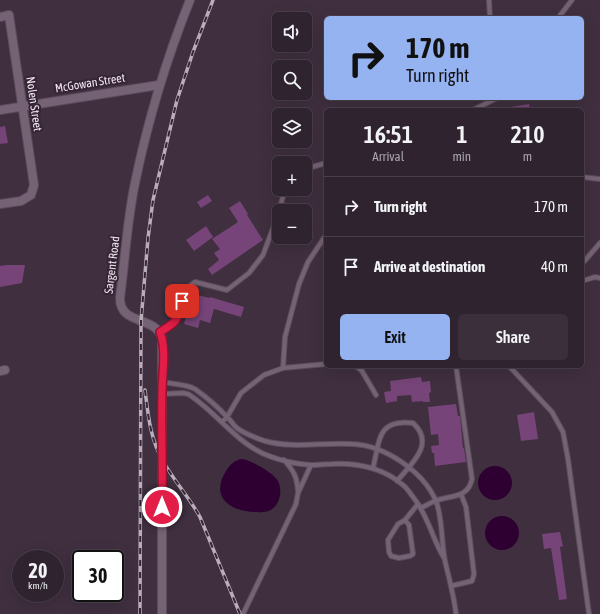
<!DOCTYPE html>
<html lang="en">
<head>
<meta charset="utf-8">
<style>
  :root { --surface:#2f232f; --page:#3b2f3b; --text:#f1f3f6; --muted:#a7a4aa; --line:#4a404b; --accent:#95b2f1 }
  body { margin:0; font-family:"Asap Condensed",sans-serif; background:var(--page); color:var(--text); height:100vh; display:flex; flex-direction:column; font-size:15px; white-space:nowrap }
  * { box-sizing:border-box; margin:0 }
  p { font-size:13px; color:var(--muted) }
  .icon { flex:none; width:22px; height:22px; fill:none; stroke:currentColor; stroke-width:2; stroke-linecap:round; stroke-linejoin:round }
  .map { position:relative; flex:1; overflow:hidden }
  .side { position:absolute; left:324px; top:108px; width:260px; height:260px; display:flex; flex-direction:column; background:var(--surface); border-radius:6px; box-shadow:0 4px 16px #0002,0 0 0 1px var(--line) }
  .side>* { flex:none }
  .hud { position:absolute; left:324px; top:16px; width:260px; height:84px; border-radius:6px; box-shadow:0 4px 16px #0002,0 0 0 1px var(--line); background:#95b2f1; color:#111; overflow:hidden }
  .buttons { position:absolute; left:272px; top:12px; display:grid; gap:8px }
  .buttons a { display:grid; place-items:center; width:40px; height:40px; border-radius:6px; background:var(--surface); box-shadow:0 4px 16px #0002,0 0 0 1px var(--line); font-size:20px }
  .speed { position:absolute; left:12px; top:550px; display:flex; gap:8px; font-size:20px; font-weight:700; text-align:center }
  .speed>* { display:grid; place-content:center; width:52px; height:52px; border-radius:50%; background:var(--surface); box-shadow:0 4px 16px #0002,0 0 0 1px var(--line); line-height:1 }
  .speed small { font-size:10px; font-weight:400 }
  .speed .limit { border:2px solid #111; border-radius:6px; background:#fff; color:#111 }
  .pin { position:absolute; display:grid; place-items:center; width:34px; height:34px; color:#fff; margin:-17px; border-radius:8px; box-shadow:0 2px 6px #0006 }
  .me { position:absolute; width:44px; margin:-22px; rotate:0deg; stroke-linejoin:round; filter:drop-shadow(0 0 3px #0008) }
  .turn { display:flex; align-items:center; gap:14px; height:84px; padding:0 16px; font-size:18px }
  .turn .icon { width:52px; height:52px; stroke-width:2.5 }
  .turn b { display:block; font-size:28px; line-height:34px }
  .eta { display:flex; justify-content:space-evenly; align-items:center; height:68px; text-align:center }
  .eta b { font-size:24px; font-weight:600; line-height:28px }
  .action { display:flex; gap:8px; margin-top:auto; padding:8px 16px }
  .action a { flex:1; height:46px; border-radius:6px; background:var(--accent); color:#111; font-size:16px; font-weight:600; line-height:46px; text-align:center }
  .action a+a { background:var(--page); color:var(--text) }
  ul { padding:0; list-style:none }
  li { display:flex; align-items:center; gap:12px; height:60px; padding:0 16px; border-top:1px solid var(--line) }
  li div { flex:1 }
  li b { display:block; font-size:15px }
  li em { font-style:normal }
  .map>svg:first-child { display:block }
  .water { fill:#2e0031 }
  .building { fill:#764478 }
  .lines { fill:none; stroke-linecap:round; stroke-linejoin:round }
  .lane-casing { stroke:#5b4d5b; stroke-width:6 }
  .street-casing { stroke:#5b4d5b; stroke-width:10 }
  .lane { stroke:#756375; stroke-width:4 }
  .street { stroke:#756375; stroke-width:8 }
  .rail-casing { stroke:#baadba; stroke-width:3.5 }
  .rail { stroke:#352535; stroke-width:2; stroke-dasharray:6; stroke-linecap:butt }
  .route-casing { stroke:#92132f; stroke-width:10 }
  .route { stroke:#e11d48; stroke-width:7 }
  .labels { text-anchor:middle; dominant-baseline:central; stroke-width:4; stroke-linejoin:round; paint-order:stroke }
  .street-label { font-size:12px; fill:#f0e5f0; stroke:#352535 }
</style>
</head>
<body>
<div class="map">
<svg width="600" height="614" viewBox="0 0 600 614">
  <rect width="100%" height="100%" fill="#3f2f3f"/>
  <path class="water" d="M242,459c9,1 32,14 36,22 6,12 0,30 -14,31 -26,2 -57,-10 -38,-41 4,-6 8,-11 16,-12z
    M478 483a17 17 0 1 1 34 0a17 17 0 1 1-34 0Z
    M485 533a17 17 0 1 1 34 0a17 17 0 1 1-34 0Z"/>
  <path class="building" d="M529,104l1,6h-19v-3z
    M5,126l3,17 -8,1v-17z
    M208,195l4,6 -11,7 -4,-6z
    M240,201l8,13 -1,1 16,25 -51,35 -4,-6 11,-9 -5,-7 6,-4 -8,-10 26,-17 -9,-14z
    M206,226l7,11 -19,14 -8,-11z
    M6,265h19l-3,18 -22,4v-21z
    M194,294l15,4 1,-1 34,10 -3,10 -27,-8 -4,14 -10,-3 -2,8 -14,-4 6,-23h2z
    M421,377l1,5 8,-1 1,11 -2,1 1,9h-7v-1l-11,1 -1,-7 -14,1v5l-11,2 -2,-11 7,-1 -1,-10z
    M456,404l2,12h2l3,32h1l2,14 -31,4 -1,-13h-2l-1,-7 8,-1 -1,-11 -7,1 -3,-28z
    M534,412l4,27 -17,2 -4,-26z
    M560,532l3,14 -3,1 7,52 -8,1 -8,-52 -7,1 -2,-15z"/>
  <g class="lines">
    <g class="lane-casing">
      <path id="lane" d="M489,0l1,18
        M558,18l14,-18
        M473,110l24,-12
        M305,169l21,-6
        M582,177l18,2
        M279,211l6,-22
        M582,264l18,-21
        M582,281l13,-4 5,1
        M160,332l17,-12 10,-32 8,-6 32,8 22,-17 14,-18 16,-43
        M356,366l6,5 14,24
        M509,366l43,46 11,20 5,27 21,155
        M283,368l2,-31 14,-53 9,-22 18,-27
        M162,382c10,2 24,2 33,7 11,8 23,18 32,28 4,3 6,8 10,11 8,6 19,10 28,13 29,8 57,1 87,3 32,1 71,27 84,57 7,19 5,40 9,60 4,17 9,35 11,53
        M162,394l21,-1 5,1c29,18 48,50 81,62 13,5 28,8 42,9 7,0 14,-1 21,-1 25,-1 51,4 71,21 5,4 9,11 13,16 13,18 17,39 28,57
        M222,422l5,-5 14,-24 23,-18 19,-7 43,-4
        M284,460c10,11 13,17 14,31
        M373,468c7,-28 4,-49 40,-45 23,21 -2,41 -16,58
        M421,508c4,-2 9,-5 14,-7 15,-6 33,-2 37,-22l-16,-113
        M405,520l4,5 4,29 -3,2 -11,2 -8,-2 -2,-4 -1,-12 10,-16 7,-4 13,-16
        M451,586l21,-5 2,-7 -8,-67 -5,-13
        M243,614l53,-110 2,-11 13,-28"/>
    </g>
    <g class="street-casing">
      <path id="street" d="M0,17l9,-2 25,170 -3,10 -10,6 -21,3
        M0,110l159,-25
        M0,371l5,-1
        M162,614v-276c-7,-23 -42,-12 -42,-40 5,-38 7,-77 15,-115 13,-63 31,-123 55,-183"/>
    </g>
    <use href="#lane" class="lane"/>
    <use href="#street" class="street"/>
    <g class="rail-casing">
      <path id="rail" d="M145,390c3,24 5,49 18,71 11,20 26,36 37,56l40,97
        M140,614l1,-293 7,-83 5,-38 24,-100 16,-48 20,-52"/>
    </g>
    <use href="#rail" class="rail"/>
  </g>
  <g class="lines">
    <g class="route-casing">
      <path id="route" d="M162,507c1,-38 -1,-76 0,-114 0,-19 5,-43 -2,-61 17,-10 18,-12 22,-31"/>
    </g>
    <use href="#route" class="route"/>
  </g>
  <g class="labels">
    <g class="street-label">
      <text transform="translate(90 83) rotate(-9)">McGowan Street</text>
      <text transform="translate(34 104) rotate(82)">Nolen Street</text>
      <text transform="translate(112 265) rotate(-83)">Sargent Road</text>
    </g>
  </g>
</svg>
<div class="buttons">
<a><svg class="icon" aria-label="sound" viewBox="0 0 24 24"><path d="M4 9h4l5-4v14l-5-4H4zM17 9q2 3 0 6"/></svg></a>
<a><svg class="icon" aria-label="search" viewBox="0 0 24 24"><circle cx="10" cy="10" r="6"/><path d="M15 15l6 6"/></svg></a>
<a><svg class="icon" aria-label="layers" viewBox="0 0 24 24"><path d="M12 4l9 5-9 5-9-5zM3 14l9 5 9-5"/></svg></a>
<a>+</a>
<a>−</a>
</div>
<div class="speed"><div>20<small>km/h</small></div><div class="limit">30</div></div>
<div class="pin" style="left:182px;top:301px;background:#d93025"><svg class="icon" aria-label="arrive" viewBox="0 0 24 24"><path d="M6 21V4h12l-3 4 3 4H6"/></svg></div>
<svg class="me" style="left:162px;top:507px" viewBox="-20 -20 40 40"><circle r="17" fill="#e11d48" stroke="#fff" stroke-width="3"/><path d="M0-11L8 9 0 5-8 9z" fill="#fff"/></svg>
<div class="hud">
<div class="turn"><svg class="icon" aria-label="right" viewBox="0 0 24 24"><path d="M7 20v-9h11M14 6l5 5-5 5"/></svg><div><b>170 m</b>Turn right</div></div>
</div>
<section class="side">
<div class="eta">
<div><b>16:51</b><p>Arrival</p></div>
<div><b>1</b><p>min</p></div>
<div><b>210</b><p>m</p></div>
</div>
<ul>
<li><svg class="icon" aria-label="right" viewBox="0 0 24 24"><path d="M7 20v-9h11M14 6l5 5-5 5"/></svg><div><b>Turn right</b></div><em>170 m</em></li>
<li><svg class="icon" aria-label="arrive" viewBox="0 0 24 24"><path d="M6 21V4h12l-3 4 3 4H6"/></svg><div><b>Arrive at destination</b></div><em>40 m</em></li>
</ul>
<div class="action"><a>Exit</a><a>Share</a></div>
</section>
</div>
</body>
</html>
